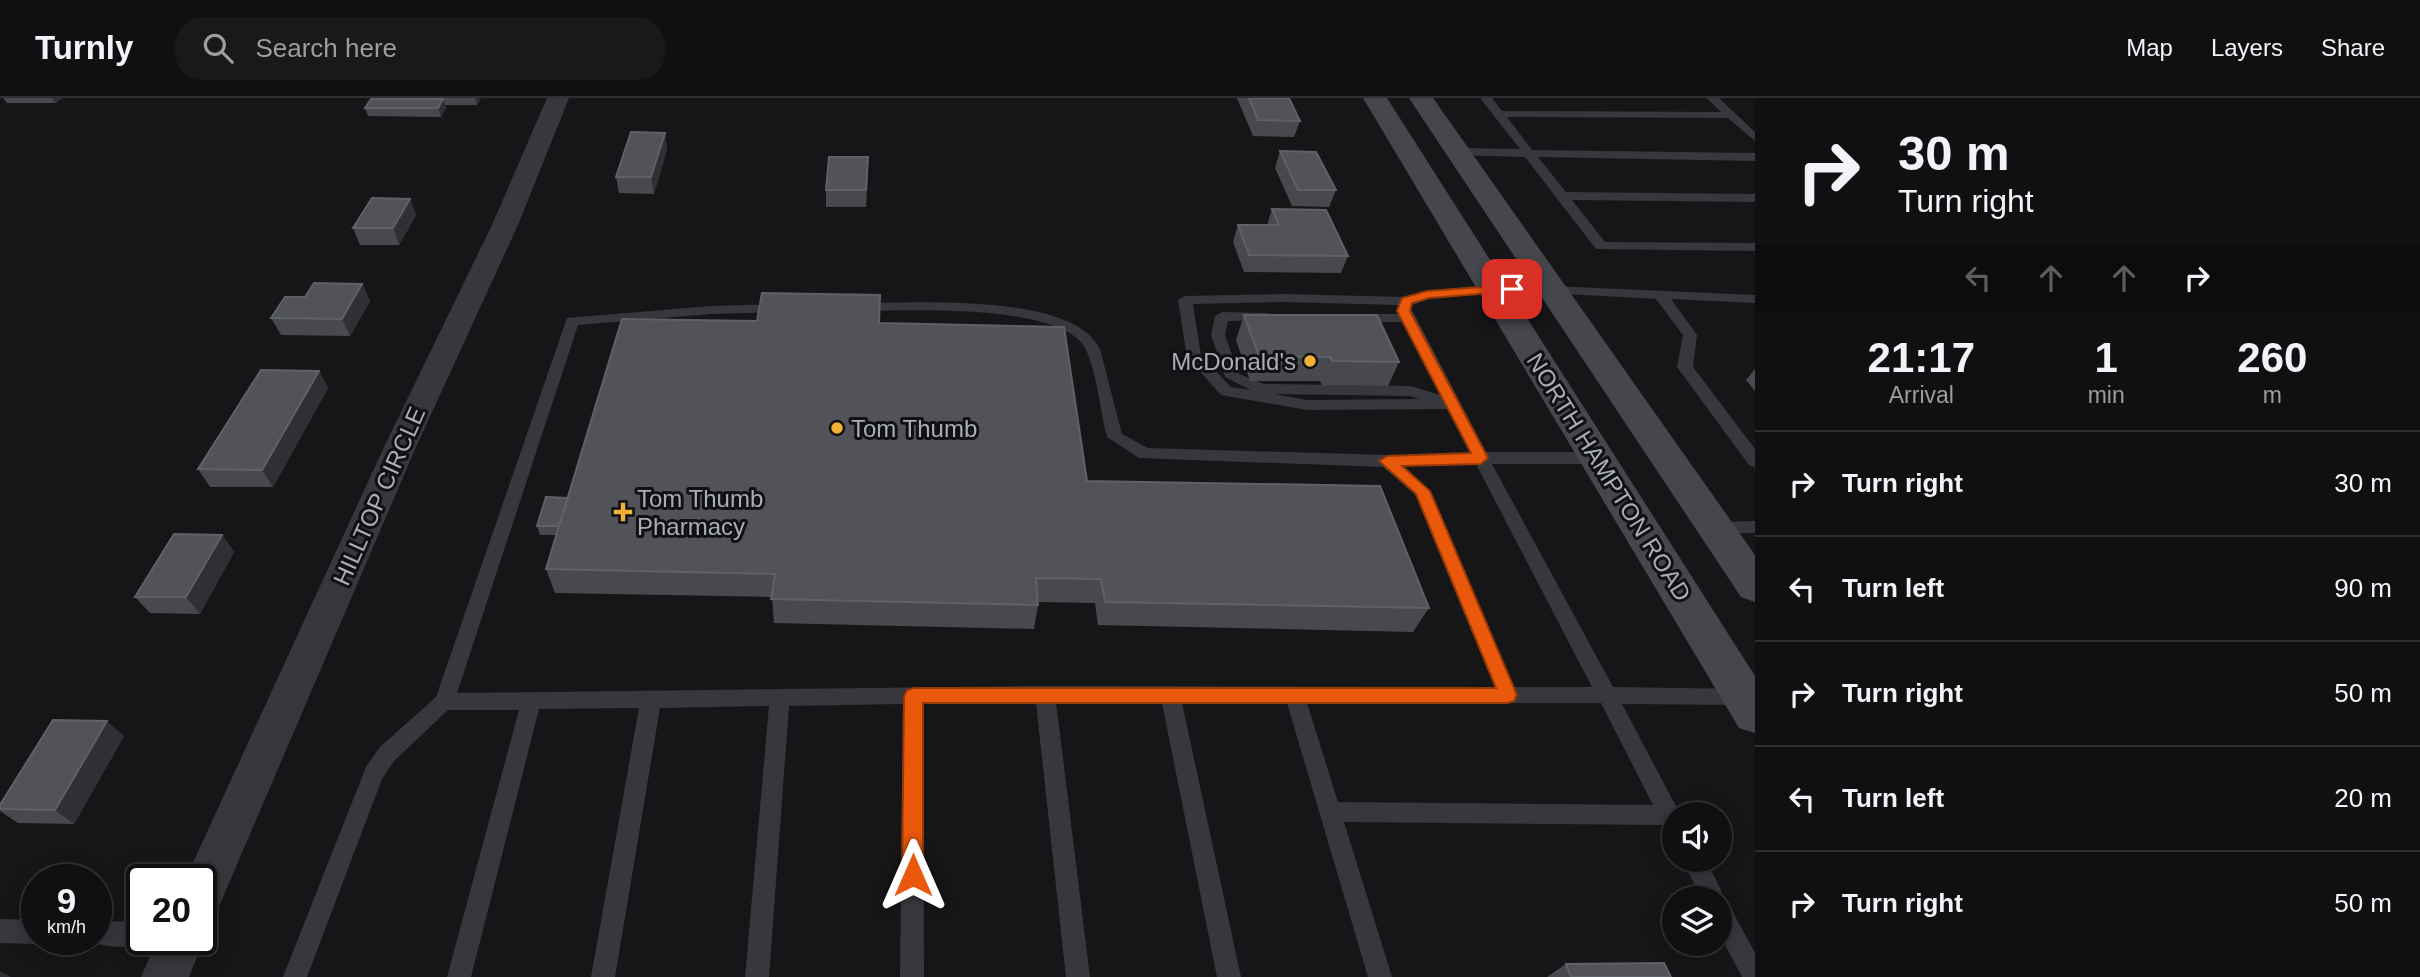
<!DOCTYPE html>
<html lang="en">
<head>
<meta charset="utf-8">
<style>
  :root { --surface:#101012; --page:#19191b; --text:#f1f3f6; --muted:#9c9d9f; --line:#303032 }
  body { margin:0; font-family:Arial,sans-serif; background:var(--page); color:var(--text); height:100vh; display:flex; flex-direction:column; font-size:26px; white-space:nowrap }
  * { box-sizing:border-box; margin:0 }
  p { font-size:23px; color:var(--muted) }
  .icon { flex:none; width:38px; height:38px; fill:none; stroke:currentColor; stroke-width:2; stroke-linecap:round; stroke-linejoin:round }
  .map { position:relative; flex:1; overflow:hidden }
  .panel { display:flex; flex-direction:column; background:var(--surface); width:665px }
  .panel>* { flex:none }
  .hud { background:#101012; color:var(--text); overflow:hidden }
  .controls { position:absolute; left:1662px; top:704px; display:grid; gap:14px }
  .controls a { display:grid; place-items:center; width:70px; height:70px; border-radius:50%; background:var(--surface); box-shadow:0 4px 18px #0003,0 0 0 2px var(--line); font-size:35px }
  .speed { position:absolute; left:21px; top:766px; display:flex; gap:14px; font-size:35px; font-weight:700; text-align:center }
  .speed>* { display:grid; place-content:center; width:91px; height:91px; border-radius:50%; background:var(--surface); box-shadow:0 4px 18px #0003,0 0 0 2px var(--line); line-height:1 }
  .speed small { font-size:18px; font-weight:400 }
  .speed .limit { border:4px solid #111; border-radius:10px; background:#fff; color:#111 }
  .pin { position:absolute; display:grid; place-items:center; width:60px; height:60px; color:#fff; margin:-30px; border-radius:14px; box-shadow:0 4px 10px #0006 }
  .me { position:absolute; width:77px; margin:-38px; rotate:0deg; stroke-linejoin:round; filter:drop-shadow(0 0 5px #0008) }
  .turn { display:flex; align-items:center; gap:24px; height:147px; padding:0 28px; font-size:32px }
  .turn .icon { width:91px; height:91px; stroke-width:2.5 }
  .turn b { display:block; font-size:49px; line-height:60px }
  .lanes { display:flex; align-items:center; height:66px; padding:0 28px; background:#0003; justify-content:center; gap:35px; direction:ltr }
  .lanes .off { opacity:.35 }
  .eta { display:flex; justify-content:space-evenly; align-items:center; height:119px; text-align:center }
  .eta b { font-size:42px; font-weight:700; line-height:49px }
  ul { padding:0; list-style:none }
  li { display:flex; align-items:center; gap:21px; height:105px; padding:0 28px; border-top:2px solid var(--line) }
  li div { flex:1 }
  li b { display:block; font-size:26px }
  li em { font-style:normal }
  header { display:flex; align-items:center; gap:42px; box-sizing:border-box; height:98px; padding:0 35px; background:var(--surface); border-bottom:2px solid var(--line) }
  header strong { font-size:33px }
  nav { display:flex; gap:38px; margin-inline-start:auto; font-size:24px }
  .search { width:490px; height:63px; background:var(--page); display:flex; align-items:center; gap:18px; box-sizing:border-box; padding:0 24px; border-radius:28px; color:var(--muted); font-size:26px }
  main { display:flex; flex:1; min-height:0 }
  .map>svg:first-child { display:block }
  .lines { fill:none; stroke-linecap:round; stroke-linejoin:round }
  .service { fill:#37383d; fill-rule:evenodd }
  .minor { fill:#37383d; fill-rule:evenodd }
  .secondary { fill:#45474d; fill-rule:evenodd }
  .wall { fill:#47494d }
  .shaded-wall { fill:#2f3033 }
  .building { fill:#525359; stroke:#5f6168; stroke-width:2 }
  .route { fill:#ea580c; stroke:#983908; stroke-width:2 }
  .poi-dot { fill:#f2b134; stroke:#111113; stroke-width:2.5 }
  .labels { text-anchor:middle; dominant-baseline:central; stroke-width:6; stroke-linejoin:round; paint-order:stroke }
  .poi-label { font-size:24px; fill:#a8adb8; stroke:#111113; text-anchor:start }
  .street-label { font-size:24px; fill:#a8adb8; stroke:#111113 }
</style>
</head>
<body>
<header>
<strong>Turnly</strong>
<div class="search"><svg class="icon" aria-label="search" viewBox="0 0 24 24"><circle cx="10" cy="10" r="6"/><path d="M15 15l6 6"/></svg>Search here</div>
<nav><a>Map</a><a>Layers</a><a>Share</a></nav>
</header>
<main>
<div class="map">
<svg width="1755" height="879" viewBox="0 0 1755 879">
  <rect width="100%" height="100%" fill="#161618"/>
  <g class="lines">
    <path class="service" d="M1480,0h12l10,13 219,1 -14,-14h12l36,34v9l-27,-23 -221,-1 25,33 223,3v8l-217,-4 28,35 189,2v8l-183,-2 33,42 150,1v8l-159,-2 -71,-92 -71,-2v-6l4,-1 62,1z
      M1492,186l7,4 -2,3 -69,8 -18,7 76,146h111l8,6 -8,6h-105l121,223 132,2 7,2 3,6 -3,6 -7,2 -123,-1 58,110h-5v17l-10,-2 -2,-4 -319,-3 48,155h-24l-81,-274h-105l59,274h-24l-55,-274 -106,-1 34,275h-24l-30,-274 -113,1 1,273h-24l3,-273 -114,2 -20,271h-24l24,-271 -109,2 -45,269h-24l48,-269 -100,1 -68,268h-24l72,-267h-71l-54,51 -12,18 -75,198h-24l83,-210 14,-20 56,-50 131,-379 144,-12 71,-2 7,4 -7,4 -71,2 -133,11 -121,368 588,-7 450,1 -80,-193 -32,-27 -244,-9 -32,-21c-7,-26 -10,-66 -22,-89 -25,-46 -182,-37 -229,-37l-7,-4 7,-4c55,0 217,-11 244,46l22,85 26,14 239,7 83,-2 -22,-44 -141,1 -86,-15 -34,-38 -9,-57 7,-4 98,-2 123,3 21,-6zM1283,204l114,3 3,9h-45l-7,4 7,4h49l39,77 -3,-4 -29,-9 -147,-2 -25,-10 -14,-39 3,-14 44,-1v-6l-5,-1 -45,-1 -7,4 -4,19 14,42 26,13 -20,-3 -30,-31 -8,-52zM1275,296l135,2 9,3 -112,1zM1476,366l116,223h-78l-84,-196 -26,-25zM1307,605h294l52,102 -315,-3z
      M1552,188l203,9v8l-84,-4 26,36 -4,32 62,82v18l-6,-2 -72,-98 6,-32 -27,-36 -109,-6 -2,-3z
      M1755,423v12l-39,1 -6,-1 -3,-5 3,-5 6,-1z
      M1682,761h23l16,31 2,11 5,2 27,50v24h-13l-22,-42v-37h-19z
      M0,821l37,1v20h8l-8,4 -37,-1z
      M96,823l46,1v18h9c-11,10 -51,8 -64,0h9z"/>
    <path class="minor" d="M547,0h22l-51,127 -102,222 -199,464 -16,6v-37h-16l199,-433 108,-222z
      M201,834l3,8 -15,37h-48l16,-37h44z"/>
    <path class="secondary" d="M1363,0h24l368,578v57l-16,-5z
      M1409,0h24l322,457v47l-14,-5z"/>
  </g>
  <path class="wall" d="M3,0h58l-5,5h-49z
    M441,0h40l-4,7h-32l1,2 -5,10 -73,-1 -3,-8 76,-9z
    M1237,0h52l11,23 -6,16 -41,-1z
    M665,35l2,16 -13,45 -35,-1 -3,-16z
    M1280,53l56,39 -7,17 -37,-1 -17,-38z
    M868,76l-2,33h-40v-17z
    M410,101l6,16 -17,30h-39l-7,-17z
    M1272,111l76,47 -7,17 -97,-1 -11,-30 5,-17h29z
    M362,186l8,17 -20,35 -69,-1 -10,-17 34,-21z
    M1244,217l155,47 -11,24 -66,-1 -2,-4h-70l-14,-41z
    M880,226l207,157 342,127 -16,24 -315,-7 -3,-22 -57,-1v3l-4,24 -260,-6 -2,-26 -217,-4 -9,-24 10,-34h-16l-3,-9 31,-28z
    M1755,271v22l-9,-11z
    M319,273l9,17 -55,99h-63l-12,-18z
    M222,437l12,17 -34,62 -50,-1 -15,-16z
    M124,638l-50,88 -56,-1 -18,-12v-6z
    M1566,866l105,13h-124z"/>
  <path class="shaded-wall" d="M52,0h9l-5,5z
    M475,0h6l-4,7z
    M443,1l3,8 -5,10 -3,-9z
    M665,35l2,16 -13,45 -3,-17z
    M410,101l6,16 -17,30 -6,-17z
    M362,186l8,17 -20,35 -8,-17z
    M319,273l9,17 -55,99 -11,-17z
    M222,437l12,17 -34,62 -14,-17z
    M107,623l17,15 -50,88 -19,-14z
    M0,873l11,6h-11z"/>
  <path class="building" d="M1249,0h40l11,23 -42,-1z
    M371,1h72l-5,9h-73z
    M631,34l34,1 -14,44h-35z
    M1280,53l36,1 20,38h-38z
    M829,59h39l-2,33h-40z
    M372,100l38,1 -17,29h-40z
    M1272,111l54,1 22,46 -99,-1 -11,-30h41z
    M314,185l48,1 -20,35 -71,-1 14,-21h20z
    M762,195l118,2 -1,28 185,4 23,154 293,5 49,122 -324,-6 -4,-23 -65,-1 2,27 -267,-6 4,-25 -229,-5 76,-250 135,2z
    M1244,217h133l22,47 -67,-1 -2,-4 -71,-1z
    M261,272l58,1 -57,99 -64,-1z
    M546,399l22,1 -9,28h-22z
    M174,436l48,1 -36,62h-51z
    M53,622l54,1 -52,89 -55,-1v-4z
    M1664,865l7,14h-100l-5,-13z"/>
  <path class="route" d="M1512,187l5,1v5l-88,7 -17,5 -2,8 78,147 -7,6 -79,2 28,25 87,204 -3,6 -6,2h-585v172l-3,7 -7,3 -8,-3 -3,-7 2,-179 3,-6 7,-2h582l-80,-194 -37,-33 8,-5 84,-3 -74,-142 5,-13 25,-7z"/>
  <g class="poi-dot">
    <circle cx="1310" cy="263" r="7"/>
    <circle cx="837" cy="330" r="7"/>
    <path d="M619.5 403.5h7v7h7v7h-7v7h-7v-7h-7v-7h7z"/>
  </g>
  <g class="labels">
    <g class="poi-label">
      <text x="1296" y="263" text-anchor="end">McDonald's</text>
      <text x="851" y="330">Tom Thumb</text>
      <text x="637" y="400">Tom Thumb<tspan x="637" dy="28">Pharmacy</tspan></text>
    </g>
    <g class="street-label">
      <text transform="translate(1609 379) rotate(58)">NORTH HAMPTON ROAD</text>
      <text transform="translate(379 398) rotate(-66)">HILLTOP CIRCLE</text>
    </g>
  </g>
</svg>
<div class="controls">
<a><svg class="icon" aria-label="sound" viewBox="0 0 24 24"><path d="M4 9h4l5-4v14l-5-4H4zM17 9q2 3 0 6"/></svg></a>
<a><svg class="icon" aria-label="layers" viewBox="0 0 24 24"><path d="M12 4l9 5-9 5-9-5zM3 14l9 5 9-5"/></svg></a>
</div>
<div class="speed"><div>9<small>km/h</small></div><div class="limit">20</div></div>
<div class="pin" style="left:1512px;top:191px;background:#d93025"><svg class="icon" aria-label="arrive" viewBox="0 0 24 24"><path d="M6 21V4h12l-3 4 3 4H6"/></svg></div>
<svg class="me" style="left:913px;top:777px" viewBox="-20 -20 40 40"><path d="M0-17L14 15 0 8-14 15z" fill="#ea580c" stroke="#fff" stroke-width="4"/></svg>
</div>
<section class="panel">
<div class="hud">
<div class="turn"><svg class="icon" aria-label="right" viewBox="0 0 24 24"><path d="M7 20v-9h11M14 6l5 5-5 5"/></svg><div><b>30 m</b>Turn right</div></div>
<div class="lanes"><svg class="icon off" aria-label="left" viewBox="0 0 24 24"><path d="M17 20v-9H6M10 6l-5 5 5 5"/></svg><svg class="icon off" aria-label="ahead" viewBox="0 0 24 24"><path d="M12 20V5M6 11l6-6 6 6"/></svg><svg class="icon off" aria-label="ahead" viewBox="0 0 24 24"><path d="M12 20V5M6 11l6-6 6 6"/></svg><svg class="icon" aria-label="right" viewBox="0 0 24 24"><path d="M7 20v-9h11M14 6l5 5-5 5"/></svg></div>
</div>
<div class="eta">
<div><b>21:17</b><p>Arrival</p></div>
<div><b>1</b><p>min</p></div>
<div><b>260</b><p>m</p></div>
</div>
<ul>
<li><svg class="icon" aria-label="right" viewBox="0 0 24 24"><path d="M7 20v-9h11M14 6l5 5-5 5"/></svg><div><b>Turn right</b></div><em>30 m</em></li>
<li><svg class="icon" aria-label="left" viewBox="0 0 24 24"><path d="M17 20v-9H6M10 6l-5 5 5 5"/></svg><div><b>Turn left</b></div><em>90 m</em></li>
<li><svg class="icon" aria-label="right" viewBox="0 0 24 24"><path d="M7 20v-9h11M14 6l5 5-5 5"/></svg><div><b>Turn right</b></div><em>50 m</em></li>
<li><svg class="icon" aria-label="left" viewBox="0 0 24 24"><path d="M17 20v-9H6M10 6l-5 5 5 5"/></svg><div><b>Turn left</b></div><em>20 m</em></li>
<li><svg class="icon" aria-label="right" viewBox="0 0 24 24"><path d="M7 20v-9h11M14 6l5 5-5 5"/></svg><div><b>Turn right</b></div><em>50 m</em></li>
</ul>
</section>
</main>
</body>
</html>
